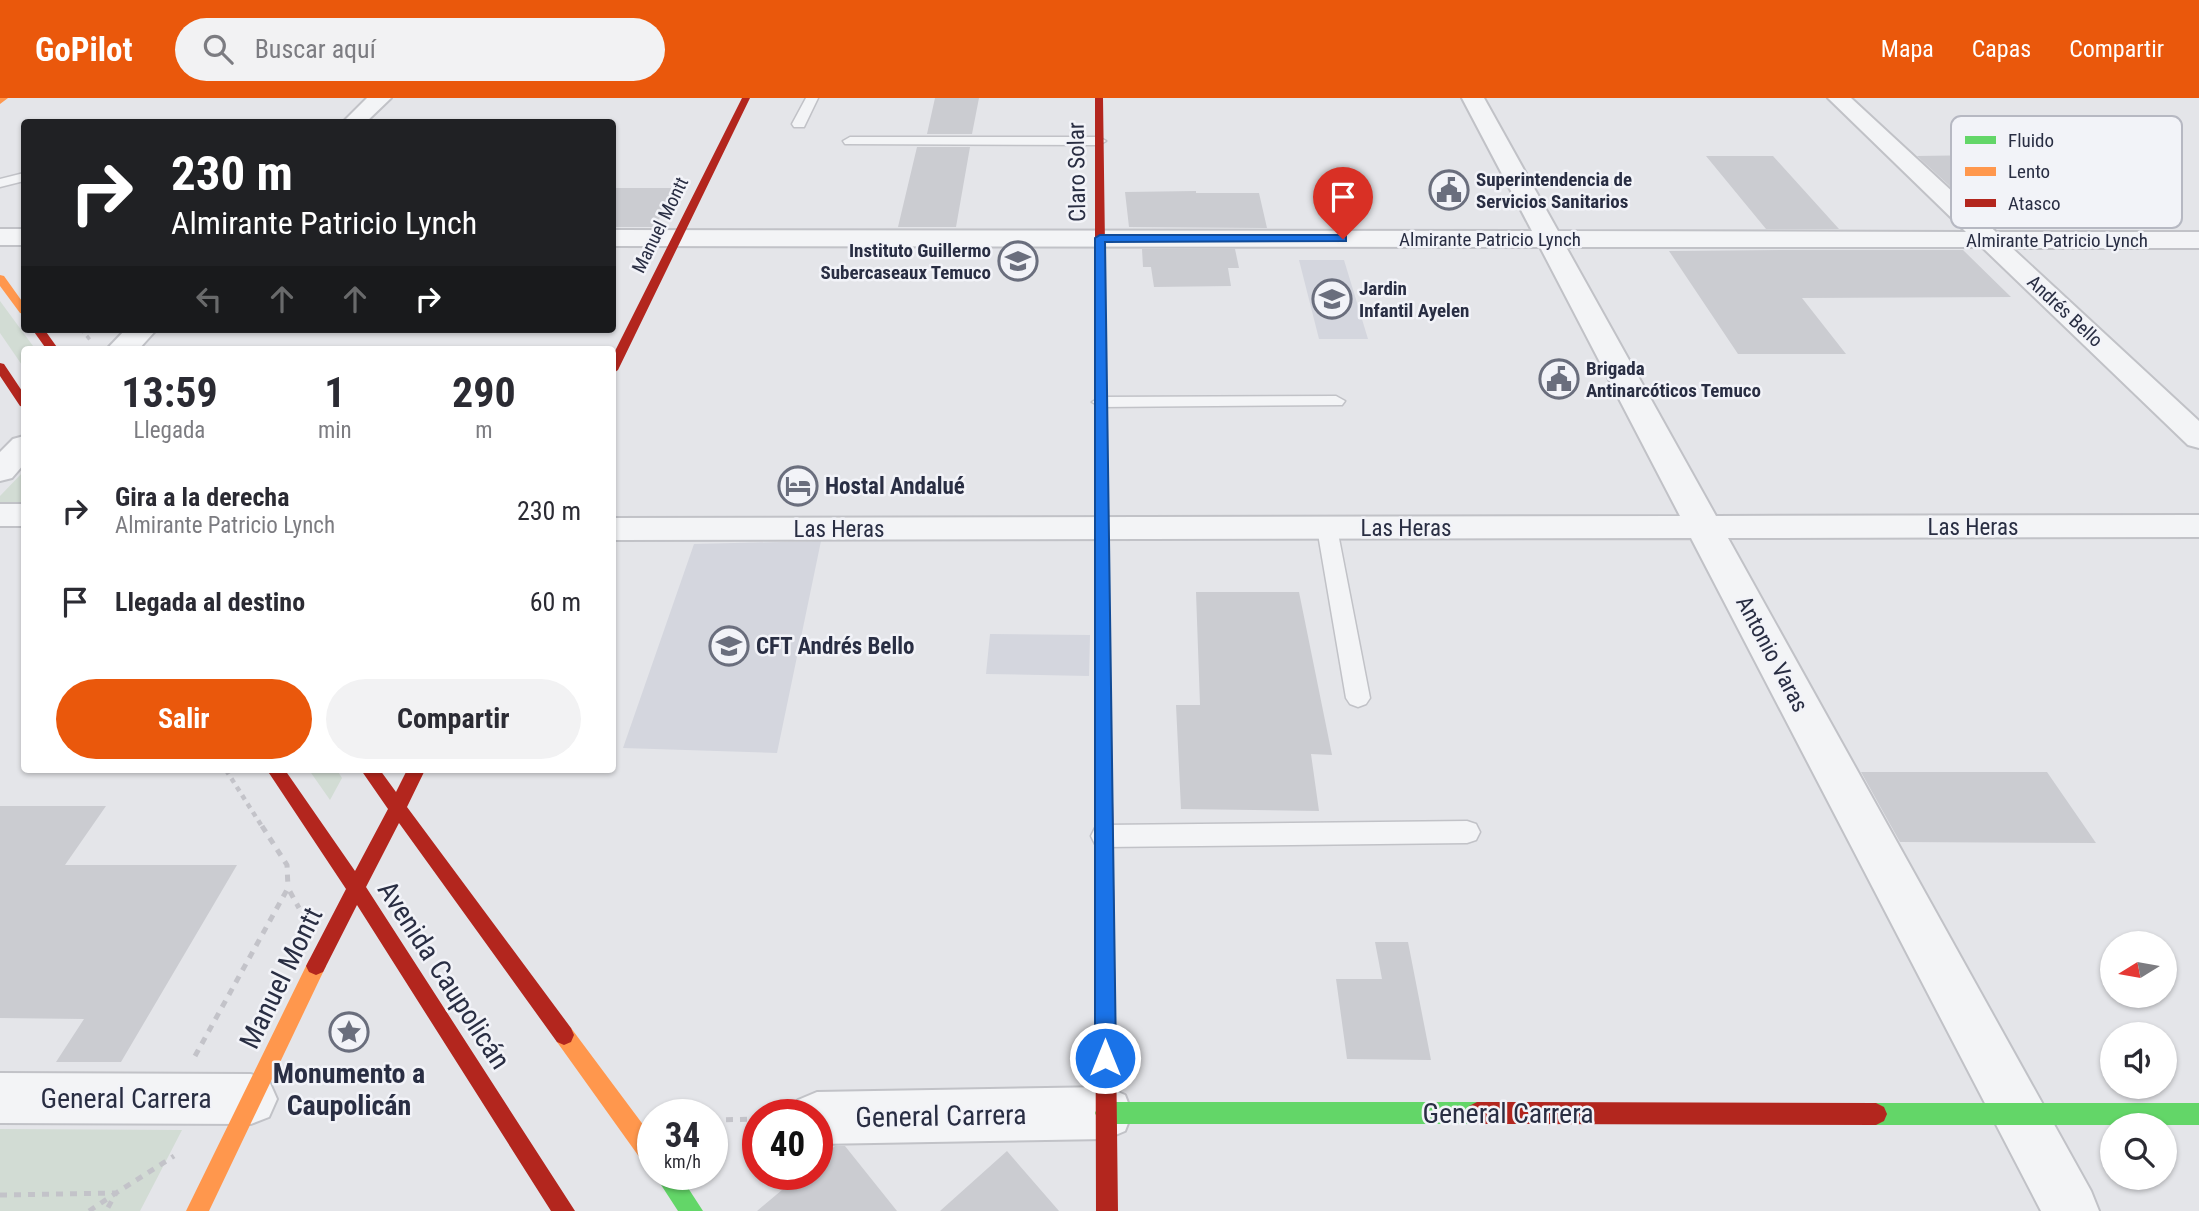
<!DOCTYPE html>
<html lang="es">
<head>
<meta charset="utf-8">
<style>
  :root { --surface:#fff; --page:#f2f2f3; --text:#2b2b33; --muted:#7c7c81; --accent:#ea580c }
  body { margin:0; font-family:"Roboto Condensed",sans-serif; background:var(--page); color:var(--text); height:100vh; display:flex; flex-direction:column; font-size:26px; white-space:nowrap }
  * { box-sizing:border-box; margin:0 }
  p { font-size:23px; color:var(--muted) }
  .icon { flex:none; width:38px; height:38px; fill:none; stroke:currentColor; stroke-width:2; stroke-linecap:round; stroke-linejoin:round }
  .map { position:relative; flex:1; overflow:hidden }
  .panel { position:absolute; left:21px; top:248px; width:595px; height:427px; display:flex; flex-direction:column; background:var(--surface); border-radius:7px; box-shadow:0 2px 5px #0004 }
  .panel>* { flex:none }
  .banner { position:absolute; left:21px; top:21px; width:595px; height:214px; border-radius:7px; box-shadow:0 2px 5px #0004; background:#202124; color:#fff; overflow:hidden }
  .needle { width:46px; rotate:259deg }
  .buttons { position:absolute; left:2100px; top:833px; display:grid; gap:14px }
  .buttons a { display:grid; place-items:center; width:77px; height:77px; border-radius:50%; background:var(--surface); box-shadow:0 2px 5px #0004; font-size:35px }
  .speed { position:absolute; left:637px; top:1001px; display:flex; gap:14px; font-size:35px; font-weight:700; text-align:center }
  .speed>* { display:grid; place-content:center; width:91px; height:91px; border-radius:50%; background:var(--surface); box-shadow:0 2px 5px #0004; line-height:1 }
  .speed small { font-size:18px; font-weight:400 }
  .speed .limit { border:10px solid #d22; background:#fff; color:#111 }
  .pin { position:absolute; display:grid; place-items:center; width:60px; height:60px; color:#fff; margin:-72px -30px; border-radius:50% 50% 50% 0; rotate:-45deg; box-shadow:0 0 7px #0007 }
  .pin .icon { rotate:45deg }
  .me { position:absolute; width:77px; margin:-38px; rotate:0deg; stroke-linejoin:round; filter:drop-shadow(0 0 5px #0008) }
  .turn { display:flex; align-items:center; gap:24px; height:147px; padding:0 35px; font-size:32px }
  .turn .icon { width:91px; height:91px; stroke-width:2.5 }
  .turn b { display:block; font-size:49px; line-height:60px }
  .lanes { display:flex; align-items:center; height:66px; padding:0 35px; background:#0003; justify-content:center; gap:35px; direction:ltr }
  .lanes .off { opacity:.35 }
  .eta { display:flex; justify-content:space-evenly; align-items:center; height:119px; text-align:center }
  .eta b { font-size:42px; font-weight:700; line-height:49px }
  .action { display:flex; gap:14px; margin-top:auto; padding:14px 35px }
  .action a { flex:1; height:80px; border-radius:42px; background:var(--accent); color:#fff; font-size:28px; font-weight:700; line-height:80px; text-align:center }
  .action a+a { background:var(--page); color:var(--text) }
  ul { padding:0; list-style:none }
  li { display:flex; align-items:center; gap:21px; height:91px; padding:0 35px }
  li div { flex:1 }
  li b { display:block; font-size:26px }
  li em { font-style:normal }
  header { display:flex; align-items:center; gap:42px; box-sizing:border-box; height:98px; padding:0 35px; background:var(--accent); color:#fff }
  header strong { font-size:33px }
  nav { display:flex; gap:38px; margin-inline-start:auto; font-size:24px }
  .search { width:490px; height:63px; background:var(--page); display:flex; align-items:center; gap:18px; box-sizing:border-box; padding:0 24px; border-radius:38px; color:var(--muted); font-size:26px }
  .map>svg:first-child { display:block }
  .built { fill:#d4d6de }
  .green { fill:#d2dcd4 }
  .building { fill:#cbccd1 }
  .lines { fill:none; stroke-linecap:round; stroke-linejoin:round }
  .lane-casing { stroke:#c1c2c7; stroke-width:3 }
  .street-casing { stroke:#c1c2c7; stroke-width:4 }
  .path-far2 { stroke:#c3c3c9; stroke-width:3.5; stroke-dasharray:4.5 4.5; stroke-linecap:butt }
  .path-far1 { stroke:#c3c3c9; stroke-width:4.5; stroke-dasharray:5 5; stroke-linecap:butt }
  .path { stroke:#c3c3c9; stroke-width:5; stroke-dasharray:7 7; stroke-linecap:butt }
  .lane { fill:#f3f4f6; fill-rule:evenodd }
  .street { fill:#f3f4f6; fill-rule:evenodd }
  .fast { fill:#63d668; fill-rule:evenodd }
  .slow { fill:#ff974d; fill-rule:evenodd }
  .jam { fill:#b3261e; fill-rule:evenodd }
  .route { fill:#1a73e8; stroke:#114b97; stroke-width:2 }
  .labels { text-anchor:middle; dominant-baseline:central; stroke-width:5; stroke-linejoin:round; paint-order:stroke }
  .far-poi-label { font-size:19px; font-weight:bold; fill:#292e43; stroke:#f2f3f8; text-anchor:start }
  .far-street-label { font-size:19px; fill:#292e43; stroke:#f2f3f8 }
  .street-label { font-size:23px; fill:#292e43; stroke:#f2f3f8 }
  .poi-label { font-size:23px; font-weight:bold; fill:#292e43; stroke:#f2f3f8; text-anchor:start }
  .near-street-label { font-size:28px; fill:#292e43; stroke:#f2f3f8 }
  .near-poi-label { font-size:28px; font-weight:bold; fill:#292e43; stroke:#f2f3f8 }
  .key { fill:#f2f3f8; stroke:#b6b8c2; stroke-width:2 }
  .key-label { font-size:19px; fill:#292e43 }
</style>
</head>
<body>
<header>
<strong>GoPilot</strong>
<div class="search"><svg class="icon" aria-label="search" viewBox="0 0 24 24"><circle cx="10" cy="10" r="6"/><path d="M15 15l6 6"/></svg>Buscar aquí</div>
<nav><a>Mapa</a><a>Capas</a><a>Compartir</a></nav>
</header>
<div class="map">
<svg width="2199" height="1113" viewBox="0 0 2199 1113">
  <rect width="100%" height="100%" fill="#e4e5e9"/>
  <path class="built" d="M1299,162h45l24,79h-49z
    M821,443l-44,212 -154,-5 71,-204z
    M990,536l100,1 -1,41 -103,-2z"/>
  <path class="green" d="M0,203l36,49h-12v18l-24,-35z
    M24,373v32l-24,1v-8z
    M309,672h28l5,8 -12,22z
    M0,1031l182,1 -42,81h-140z"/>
  <path class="building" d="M935,0h44l-7,36h-45z
    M917,49h53l-14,80h-58z
    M2058,56l43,33 -148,2 -36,-33z
    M1706,58h67l66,73h-73z
    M612,90h64l-21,39h-43z
    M1196,93v2h63l8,35 -138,-1 -4,-35z
    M1142,151h93l4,19h-11l3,18 -77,1 -3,-20h-8z
    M1783,152h180l48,47 -209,1 44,56h-108l-69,-103z
    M1196,494h103l33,163 -21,-1 8,57 -138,-2 -5,-104h24z
    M1861,674h186l49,71 -196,-1z
    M0,708h106l-41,59h172l-116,197h-65l28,-43 -84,-1z
    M1375,844h33l23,118 -84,-1 -11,-80h46z
    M835,1048h10l52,65h-140l44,-37h16v-13z
    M1007,1053l52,60h-119z"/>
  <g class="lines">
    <g class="lane-casing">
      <path id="lane" d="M806,0h12l-14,29h-10l-2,-3z
        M850,39h249l7,4 -7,4 -254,-1 -2,-3z
        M24,75v8l-24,6v-8z
        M1336,298l9,5 -3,4 -241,2 -9,-5 9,-5z
        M1327,423l7,2 3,5 33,170 -4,6 -8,3 -8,-3 -4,-6 -29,-170 3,-5z
        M1467,723l9,3 4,8 -4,8 -9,3 -363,4 -9,-3 -4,-8 4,-8 9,-3z"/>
    </g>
    <g class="street-casing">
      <path id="street" d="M367,0h24l-25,24h-23z
        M1462,0h22l74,133 408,1 -138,-134h23l145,134h203v16h-187l187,173v27l-11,-3 -206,-198h-416l150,269 483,-1v22l-471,1 363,653 8,20h-58l-350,-673 -1079,2v-22l1068,-2 -140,-269 -928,-1v-16l920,1z
        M0,131h24v16h-24z
        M126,231h31l-19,21h-32z
        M24,338v28l-12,14 -12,3v-29l13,-13z
        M0,406h24v22h-24z
        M0,975l251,1 18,7 8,18 -8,18 -18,7 -251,-1z
        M1106,989l19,8 7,18 -7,18 -19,8 -289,5v-29h-25l6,-15 19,-8z"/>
    </g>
    <path class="path-far2" d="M81,231l10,12"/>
    <path class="path-far1" d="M226,672l37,58"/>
    <path class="path" d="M262,728l25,39 1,23
      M195,958l93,-168 11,20
      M712,1022l46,-1
      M0,1097l116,-2 58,-37
      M89,1113l27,-18 -10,18"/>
    <use href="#lane" class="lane"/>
    <use href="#street" class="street"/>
    <path class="fast" d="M1106,1004h371l8,4 3,7 -3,7 -8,4h-371l-8,-4 -3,-7 3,-7z
      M1876,1005h323v22h-323l-8,-4 -3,-7 3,-7z
      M654,1076h25l24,37h-25z"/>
    <path class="slow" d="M0,0h8l-8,6z
      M0,177l4,1 20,28v10l-4,-1 -20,-27z
      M1102,437l7,5 4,262 -3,5 -6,2 -6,-2 -3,-5v-262z
      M316,859l7,3 3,6 -117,245h-23l123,-251z
      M564,927l7,3 82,110v30l-8,-3 -88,-123 -3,-7 3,-7z"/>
    <path class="jam" d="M742,0h8l-132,272 -6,4v-17z
      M1095,0h8l6,442 -7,5 -7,-5z
      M32,231h12l15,21h-12z
      M0,265l4,1 20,30v13l-4,-1 -20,-30z
      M267,672h18l70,101 33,-62 -27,-39h19l16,22 11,-22h18l-18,37 164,221 3,7 -3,7 -7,3 -7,-3 -158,-219 -33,64 209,324h-24l-194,-306 -34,67 -7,3 -7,-3 -3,-6 40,-77z
      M1104,697l6,2 3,5 5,409h-22l-1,-409 3,-5z
      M1477,1004l399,1 8,4 3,7 -3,7 -8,4 -399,-1 -8,-4 -3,-7 3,-7z"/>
  </g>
  <path class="route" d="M1343,137l3,1v5l-241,1 11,816 -3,7 -8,3 -7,-3 -3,-7v-820l5,-3z"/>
  <defs>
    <g id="civic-ring" transform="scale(2.0125)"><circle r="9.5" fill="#f2f3f8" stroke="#6a6e7d" stroke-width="1.5"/><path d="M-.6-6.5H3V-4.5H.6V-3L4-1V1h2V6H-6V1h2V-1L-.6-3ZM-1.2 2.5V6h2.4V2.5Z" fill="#6a6e7d"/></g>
    <g id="university-ring" transform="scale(2.0125)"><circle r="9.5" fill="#f2f3f8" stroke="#6a6e7d" stroke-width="1.5"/><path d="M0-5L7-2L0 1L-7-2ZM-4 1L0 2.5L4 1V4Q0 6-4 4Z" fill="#6a6e7d"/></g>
    <g id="school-ring" transform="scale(2.0125)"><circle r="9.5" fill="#f2f3f8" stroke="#6a6e7d" stroke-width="1.5"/><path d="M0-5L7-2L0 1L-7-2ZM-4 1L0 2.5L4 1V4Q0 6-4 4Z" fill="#6a6e7d"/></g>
    <g id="hotel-ring" transform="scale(2.0125)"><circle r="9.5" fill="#f2f3f8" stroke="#6a6e7d" stroke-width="1.5"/><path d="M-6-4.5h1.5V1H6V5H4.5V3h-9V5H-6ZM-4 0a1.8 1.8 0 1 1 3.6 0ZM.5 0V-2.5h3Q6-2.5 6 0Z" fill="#6a6e7d"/></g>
    <g id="sight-ring" transform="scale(2.0125)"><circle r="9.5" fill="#f2f3f8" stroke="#6a6e7d" stroke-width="1.5"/><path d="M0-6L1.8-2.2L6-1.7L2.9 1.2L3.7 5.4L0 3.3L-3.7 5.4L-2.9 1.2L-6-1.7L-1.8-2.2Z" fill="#6a6e7d"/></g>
  </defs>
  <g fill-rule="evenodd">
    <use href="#civic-ring" x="1449" y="92"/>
    <use href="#university-ring" x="1018" y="163"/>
    <use href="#school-ring" x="1332" y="201"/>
    <use href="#civic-ring" x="1559" y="281"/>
    <use href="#hotel-ring" x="798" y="388"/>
    <use href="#university-ring" x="729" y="548"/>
    <use href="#sight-ring" x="349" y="934"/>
  </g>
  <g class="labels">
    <g class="far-poi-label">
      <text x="1476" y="81">Superintendencia de<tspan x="1476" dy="22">Servicios Sanitarios</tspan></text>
      <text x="991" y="152" text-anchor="end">Instituto Guillermo<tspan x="991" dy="22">Subercaseaux Temuco</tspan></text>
      <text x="1359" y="190">Jardin<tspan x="1359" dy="22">Infantil Ayelen</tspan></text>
      <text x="1586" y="270">Brigada<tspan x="1586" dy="22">Antinarcóticos Temuco</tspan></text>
    </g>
    <g class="far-street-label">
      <text transform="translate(660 127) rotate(-64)">Manuel Montt</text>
      <text x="1490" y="141">Almirante Patricio Lynch</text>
      <text x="2057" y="142">Almirante Patricio Lynch</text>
      <text transform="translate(2065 213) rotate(43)">Andrés Bello</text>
    </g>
    <g class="street-label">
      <text transform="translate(1077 74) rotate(-91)">Claro Solar</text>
      <text x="1973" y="429">Las Heras</text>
      <text x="1406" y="430">Las Heras</text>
      <text x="839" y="431">Las Heras</text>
      <text transform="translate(1772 556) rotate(62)">Antonio Varas</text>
    </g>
    <g class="poi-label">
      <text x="825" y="388">Hostal Andalué</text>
      <text x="756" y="548">CFT Andrés Bello</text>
    </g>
    <g class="near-street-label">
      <text transform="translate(444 877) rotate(57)">Avenida Caupolicán</text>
      <text transform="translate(281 880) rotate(-64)">Manuel Montt</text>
      <text x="126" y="1000">General Carrera</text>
      <text x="1508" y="1015">General Carrera</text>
      <text transform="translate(941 1018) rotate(-1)">General Carrera</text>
    </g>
    <g class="near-poi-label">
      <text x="349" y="975">Monumento a<tspan x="349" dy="32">Caupolicán</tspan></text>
    </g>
  </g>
  <rect x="1951" y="18" width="231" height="112" rx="10" class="key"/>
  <rect x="1965" y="38" width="31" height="8" fill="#63d668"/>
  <rect x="1965" y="69" width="31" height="9" fill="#ff974d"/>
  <rect x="1965" y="101" width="31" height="8" fill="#b3261e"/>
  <g class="key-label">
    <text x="2008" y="49">Fluido</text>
    <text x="2008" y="80">Lento</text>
    <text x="2008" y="112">Atasco</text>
  </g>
</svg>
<div class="buttons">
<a><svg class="needle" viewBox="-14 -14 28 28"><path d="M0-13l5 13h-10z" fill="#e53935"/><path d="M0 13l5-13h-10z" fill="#7c7c81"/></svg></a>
<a><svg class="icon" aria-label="sound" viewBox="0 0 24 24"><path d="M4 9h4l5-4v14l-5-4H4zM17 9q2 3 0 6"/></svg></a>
<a><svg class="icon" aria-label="search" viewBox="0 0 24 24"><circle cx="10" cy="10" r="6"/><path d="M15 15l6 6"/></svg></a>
</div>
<div class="speed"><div>34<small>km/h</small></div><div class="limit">40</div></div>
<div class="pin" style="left:1343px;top:141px;background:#d93025"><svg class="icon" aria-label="arrive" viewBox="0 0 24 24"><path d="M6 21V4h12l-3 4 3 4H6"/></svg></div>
<svg class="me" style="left:1105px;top:960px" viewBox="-20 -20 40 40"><circle r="17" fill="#1a73e8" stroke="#fff" stroke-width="3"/><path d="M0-11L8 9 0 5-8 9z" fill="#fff"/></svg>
<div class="banner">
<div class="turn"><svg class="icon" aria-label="right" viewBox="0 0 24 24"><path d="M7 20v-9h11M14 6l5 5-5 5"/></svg><div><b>230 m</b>Almirante Patricio Lynch</div></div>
<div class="lanes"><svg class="icon off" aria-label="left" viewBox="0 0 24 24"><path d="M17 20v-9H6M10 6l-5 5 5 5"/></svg><svg class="icon off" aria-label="ahead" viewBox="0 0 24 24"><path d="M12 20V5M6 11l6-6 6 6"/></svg><svg class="icon off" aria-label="ahead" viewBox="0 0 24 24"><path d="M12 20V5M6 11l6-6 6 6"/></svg><svg class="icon" aria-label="right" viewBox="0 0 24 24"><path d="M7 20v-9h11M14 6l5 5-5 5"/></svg></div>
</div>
<section class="panel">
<div class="eta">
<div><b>13:59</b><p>Llegada</p></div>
<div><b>1</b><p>min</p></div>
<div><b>290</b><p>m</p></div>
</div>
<ul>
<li><svg class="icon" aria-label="right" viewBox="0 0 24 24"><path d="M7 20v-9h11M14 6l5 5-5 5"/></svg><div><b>Gira a la derecha</b><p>Almirante Patricio Lynch</p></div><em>230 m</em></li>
<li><svg class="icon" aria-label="arrive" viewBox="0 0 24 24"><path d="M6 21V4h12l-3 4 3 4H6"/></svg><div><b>Llegada al destino</b></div><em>60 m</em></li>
</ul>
<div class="action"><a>Salir</a><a>Compartir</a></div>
</section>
</div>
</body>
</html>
